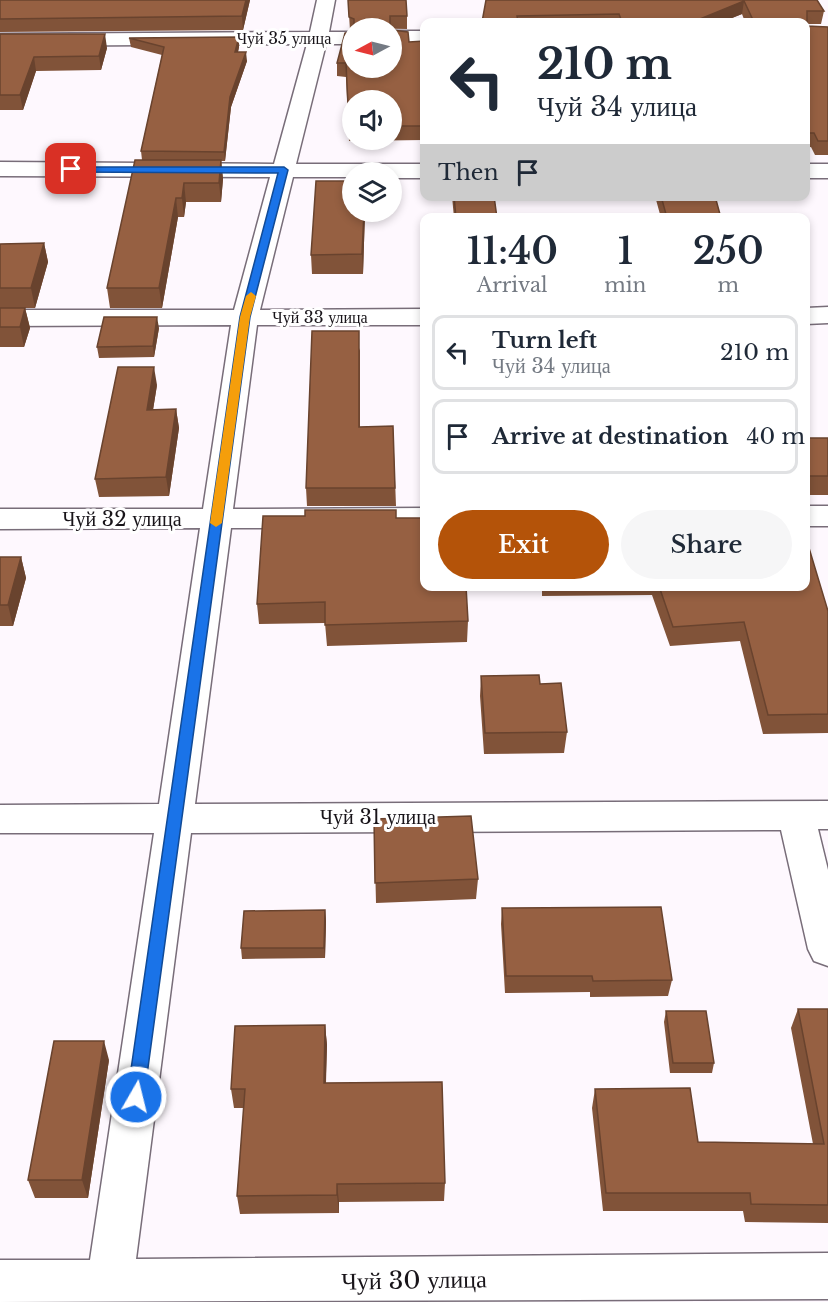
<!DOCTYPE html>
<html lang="en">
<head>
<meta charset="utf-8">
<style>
  :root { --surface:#fff; --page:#f6f6f7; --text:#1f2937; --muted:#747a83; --line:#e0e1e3; --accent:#b45309 }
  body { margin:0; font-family:"Libre Baskerville",serif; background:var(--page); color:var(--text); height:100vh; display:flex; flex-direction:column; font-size:22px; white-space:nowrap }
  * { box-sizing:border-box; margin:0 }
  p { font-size:20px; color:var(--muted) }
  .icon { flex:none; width:33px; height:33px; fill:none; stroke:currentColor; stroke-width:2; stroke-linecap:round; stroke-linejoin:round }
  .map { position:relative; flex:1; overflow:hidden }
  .drawer { position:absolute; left:420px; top:213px; width:390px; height:378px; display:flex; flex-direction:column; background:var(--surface); border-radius:12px; box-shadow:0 3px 9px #0003 }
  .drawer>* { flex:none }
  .hud { position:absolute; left:420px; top:18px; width:390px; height:183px; border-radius:12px; box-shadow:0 3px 9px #0003; background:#fff; color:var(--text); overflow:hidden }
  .needle { width:39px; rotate:263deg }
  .tools { position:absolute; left:342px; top:18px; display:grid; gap:12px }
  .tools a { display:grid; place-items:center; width:60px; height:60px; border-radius:50%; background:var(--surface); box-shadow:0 3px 9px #0003; font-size:30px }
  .pin { position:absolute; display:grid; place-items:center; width:51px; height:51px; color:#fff; margin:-26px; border-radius:12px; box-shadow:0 3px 9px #0006 }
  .me { position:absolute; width:66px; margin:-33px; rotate:8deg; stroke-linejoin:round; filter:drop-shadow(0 0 4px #0008) }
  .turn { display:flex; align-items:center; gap:21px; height:126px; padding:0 18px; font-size:27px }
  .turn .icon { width:78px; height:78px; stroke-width:2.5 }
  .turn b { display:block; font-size:42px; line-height:51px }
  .then { display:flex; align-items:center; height:57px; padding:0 18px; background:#0003; gap:12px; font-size:22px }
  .eta { display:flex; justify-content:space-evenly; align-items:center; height:102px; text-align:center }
  .eta b { font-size:36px; font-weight:600; line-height:42px }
  .primary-button { display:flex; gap:12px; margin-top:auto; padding:12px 18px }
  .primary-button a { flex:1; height:69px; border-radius:36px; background:var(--accent); color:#fff; font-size:24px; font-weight:600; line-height:69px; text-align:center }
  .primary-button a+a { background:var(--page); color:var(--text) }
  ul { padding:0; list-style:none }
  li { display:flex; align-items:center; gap:18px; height:75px; margin:0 12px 9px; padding:0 6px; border:3px solid var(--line); border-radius:12px }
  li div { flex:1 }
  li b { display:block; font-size:22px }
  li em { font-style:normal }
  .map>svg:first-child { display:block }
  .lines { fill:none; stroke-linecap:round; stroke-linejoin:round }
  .minor-casing { stroke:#786d79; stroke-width:3 }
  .minor { fill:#fff; fill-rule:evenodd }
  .wall { fill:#815339; fill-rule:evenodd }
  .shaded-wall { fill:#69432e }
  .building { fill:#966042; stroke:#69432e; stroke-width:1.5 }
  .route { fill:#1a73e8; stroke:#114b97; stroke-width:1.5 }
  .slow { fill:#f59e0b }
  .labels { text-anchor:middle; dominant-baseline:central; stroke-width:6; stroke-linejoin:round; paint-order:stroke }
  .far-street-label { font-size:16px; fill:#181419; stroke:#fff }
  .street-label { font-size:20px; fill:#181419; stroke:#fff }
  .near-street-label { font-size:24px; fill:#181419; stroke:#fff }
</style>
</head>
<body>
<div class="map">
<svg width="828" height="1302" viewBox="0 0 828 1302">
  <rect width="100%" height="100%" fill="#fef8fe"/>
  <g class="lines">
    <g class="minor-casing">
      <path id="minor" d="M317,0h18l-6,32h23v12h-26l-30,120h128v14h-32v-6h-40v5h-59l-33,133 164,-1v16h-167l-24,184 191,-1v20h-193l-36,276 633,-3v28h-10l10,41v96l-14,-5 -6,-12 -27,-119 -590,3 -55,426 692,-6v46l-828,3v-42h90l64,-427h-154v-28l159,-1 41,-276 -200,1v-20h203l28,-184 -231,1v-16h234l36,-133 -270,-1v-14l274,2 33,-120 -307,2v-12l310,-2z
        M392,31h32v12h-32z
        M806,164h22v14h-22z
        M828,307v16l-22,1v-16z
        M806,506h22v20h-22z"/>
    </g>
    <use href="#minor" class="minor"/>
  </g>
  <path class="wall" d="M0,0h250l-7,30 -243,2z
    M348,0l59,16v13l-55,-1v40l57,-26 15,-1v99l-75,1 -3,-64 -9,-1v-13l15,-32 -2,-1zM352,100h40v40h-40z
    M486,0h331l7,11 -3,13h-14v2l21,1v128h-13l-4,-8 -5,1v-126h-61l-3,-8 -20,8h-240z
    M0,34l107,14 -6,22 -65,1 -13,39h-23z
    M129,38l110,9 -1,5 9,9 -16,46 -6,54h-4l2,18 -2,23h-35l-2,15h-6l-16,91h-52l-3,-20 35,-128 -1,-9 21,-96 -31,-8z
    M452,196h42l3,22h-43z
    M655,196h60l6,22h-60z
    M365,212l-2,62h-51l-1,-19z
    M44,243l4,19 -13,46h-35v-64z
    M0,308h25l5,20 -6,19h-24z
    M159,328l-5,29 -55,1 -2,-11z
    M360,348v79l33,-1 3,80h-89l-1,-18z
    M157,385l-4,25 23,-1 3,19 -10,68 -70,1 -4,-18z
    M806,438h22v57h-22z
    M396,518l72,103 -1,21 -140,4 -2,-23 -66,1 -2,-20z
    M0,557h21l5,21 -13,48h-13z
    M542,586h264l22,25v122l-65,1 -23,-93 -70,5 -18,-51 -110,1z
    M481,676l59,8 27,48 -3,21 -80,1 -4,-58z
    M374,819l104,60 -2,20 -100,4z
    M502,908l170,72 -4,16 -78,1v-5l-85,1 -4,-69z
    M325,910l1,11 -1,37 -83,1 -1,-11z
    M798,1009h30v214l-83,-1 -2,-11h-140l-11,-103 3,-19 103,53 115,2 -22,-116z
    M666,1011l48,52 -2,10h-42l-6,-51z
    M325,1025l2,20 -1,38 119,100 -1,18 -105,1v11l-99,1 -3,-18 7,-88h-10l-3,-19z
    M109,1060l-21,138h-53l-7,-18z"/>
  <path class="shaded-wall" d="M246,0h4l-7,30 -1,-14z
    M744,1l-2,13 -20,8h-27v-1z
    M105,34l2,14 -6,22 -2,-14z
    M239,37v10l-3,14 -1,-9z
    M246,52l1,9 -16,46 -6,54 -1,-9 6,-55z
    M34,57l2,14 -13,39 -3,-15z
    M221,160l2,19 -2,23 -2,-19z
    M184,183l2,19 -2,15 -2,-19z
    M176,198l2,19 -16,91 -3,-20z
    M364,212h1l-2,62 -1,-20z
    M44,243l4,19 -13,46 -4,-20z
    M25,308l5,20 -6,19 -4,-20z
    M157,317l2,11 -5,29 -1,-11z
    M154,367l3,18 -7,43 -3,-18z
    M176,409l3,19 -10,68 -3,-19z
    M21,557l5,21 -13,48 -5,-21z
    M325,910l1,11 -1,37 -1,-10z
    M325,1025l2,20 -2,57 -1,-19z
    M104,1041l5,19 -21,138 -6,-18z
    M337,1184l2,18v11l-2,-18z"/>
  <path class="building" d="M0,0h246l-4,16 -242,3z
    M348,0h58l1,16h-17v12h-36v-9l-5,-2z
    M486,0h331l7,11h-17v15l21,1v114h-10l-4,-8h-7l-1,-2v-109h-52l-10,-21 -49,20v1h-73l-3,-8 -102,2 1,6h-36z
    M392,30l16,2 1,10 15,-1v85h-32v-26h-40v27h-3l-3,-64h-9l8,-30 7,-2v37h40z
    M0,34h105l-6,22 -65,1 -14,38h-20z
    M239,37l-4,15h11l-16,45 -6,55 -83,-1 23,-104 -35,-9z
    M135,160h86l-2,23h-35l-2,15h-6l-17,90h-52z
    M316,181h36v31h12l-2,42 -51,1z
    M454,196h40l3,22h-41z
    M661,196h54l6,22h-54z
    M44,243l-13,45h-31v-44z
    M0,308h25l-5,19h-20z
    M104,317h53l-4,29 -56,1z
    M312,331h47v96l34,-1 2,62h-89z
    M118,367h36l-7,43 29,-1 -10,68 -71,2z
    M806,438h22v38h-22z
    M305,510h91v8h28v68h42l2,35 -143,4v-23l-68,2 6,-88h42z
    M806,538l22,73v103l-60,1 -24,-93 -71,5 -14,-41h147z
    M0,557h21l-13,48h-8z
    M539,675l1,9 21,-1 6,49 -82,1 -4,-57z
    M471,816l7,63 -103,4 -1,-64z
    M661,907l11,73 -79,1 -1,-5h-86l-4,-68z
    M325,910l-1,38h-83l3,-37z
    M798,1009h30v196l-77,-1 -1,-11h-144l-11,-104 95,-1 8,54 126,2z
    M666,1011h40l8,52h-41z
    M325,1025l-1,58 118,-1 3,101 -108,1v11l-100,1 8,-107h-14l4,-63z
    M54,1041h50l-22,139h-54z"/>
  <path class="route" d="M68,167h216l4,3 -38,147 -106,780 -2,6 -6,2 -7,-2 -2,-6 113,-780 38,-144 -207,-1 -3,-1z"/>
  <path class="slow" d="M251,292l5,4 -6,21 -28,206 -6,4 -6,-4 30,-206 6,-21z"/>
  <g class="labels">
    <g class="far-street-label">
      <text x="284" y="38">Чуй 35 улица</text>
      <text x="320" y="317">Чуй 33 улица</text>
    </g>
    <g class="street-label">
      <text x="122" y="519">Чуй 32 улица</text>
      <text x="378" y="817">Чуй 31 улица</text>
    </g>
    <g class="near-street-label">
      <text transform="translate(414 1280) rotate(-1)">Чуй 30 улица</text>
    </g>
  </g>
</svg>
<div class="tools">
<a><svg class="needle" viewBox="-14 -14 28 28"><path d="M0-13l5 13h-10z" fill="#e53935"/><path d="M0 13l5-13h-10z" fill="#747a83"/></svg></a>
<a><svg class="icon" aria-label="sound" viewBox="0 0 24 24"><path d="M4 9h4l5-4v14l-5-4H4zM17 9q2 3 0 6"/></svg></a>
<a><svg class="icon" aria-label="layers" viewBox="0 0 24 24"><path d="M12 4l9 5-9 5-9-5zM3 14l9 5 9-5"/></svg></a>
</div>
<div class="pin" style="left:71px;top:169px;background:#d93025"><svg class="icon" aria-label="arrive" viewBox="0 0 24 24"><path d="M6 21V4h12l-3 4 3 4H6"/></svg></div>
<svg class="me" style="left:136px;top:1097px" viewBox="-20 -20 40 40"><circle r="17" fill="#1a73e8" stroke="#fff" stroke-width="3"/><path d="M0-11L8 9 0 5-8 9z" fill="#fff"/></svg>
<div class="hud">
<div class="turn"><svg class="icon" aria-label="left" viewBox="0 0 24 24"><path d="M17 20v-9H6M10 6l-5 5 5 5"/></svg><div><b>210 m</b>Чуй 34 улица</div></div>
<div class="then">Then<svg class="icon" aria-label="arrive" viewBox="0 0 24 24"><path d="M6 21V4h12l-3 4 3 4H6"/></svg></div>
</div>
<section class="drawer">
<div class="eta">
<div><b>11:40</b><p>Arrival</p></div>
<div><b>1</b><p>min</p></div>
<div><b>250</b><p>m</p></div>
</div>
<ul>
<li><svg class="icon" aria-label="left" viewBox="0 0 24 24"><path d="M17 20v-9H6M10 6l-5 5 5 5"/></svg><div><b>Turn left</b><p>Чуй 34 улица</p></div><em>210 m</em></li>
<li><svg class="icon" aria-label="arrive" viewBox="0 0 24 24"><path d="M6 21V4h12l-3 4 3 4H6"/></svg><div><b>Arrive at destination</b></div><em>40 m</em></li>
</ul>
<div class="primary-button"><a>Exit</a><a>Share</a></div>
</section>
</div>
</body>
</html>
